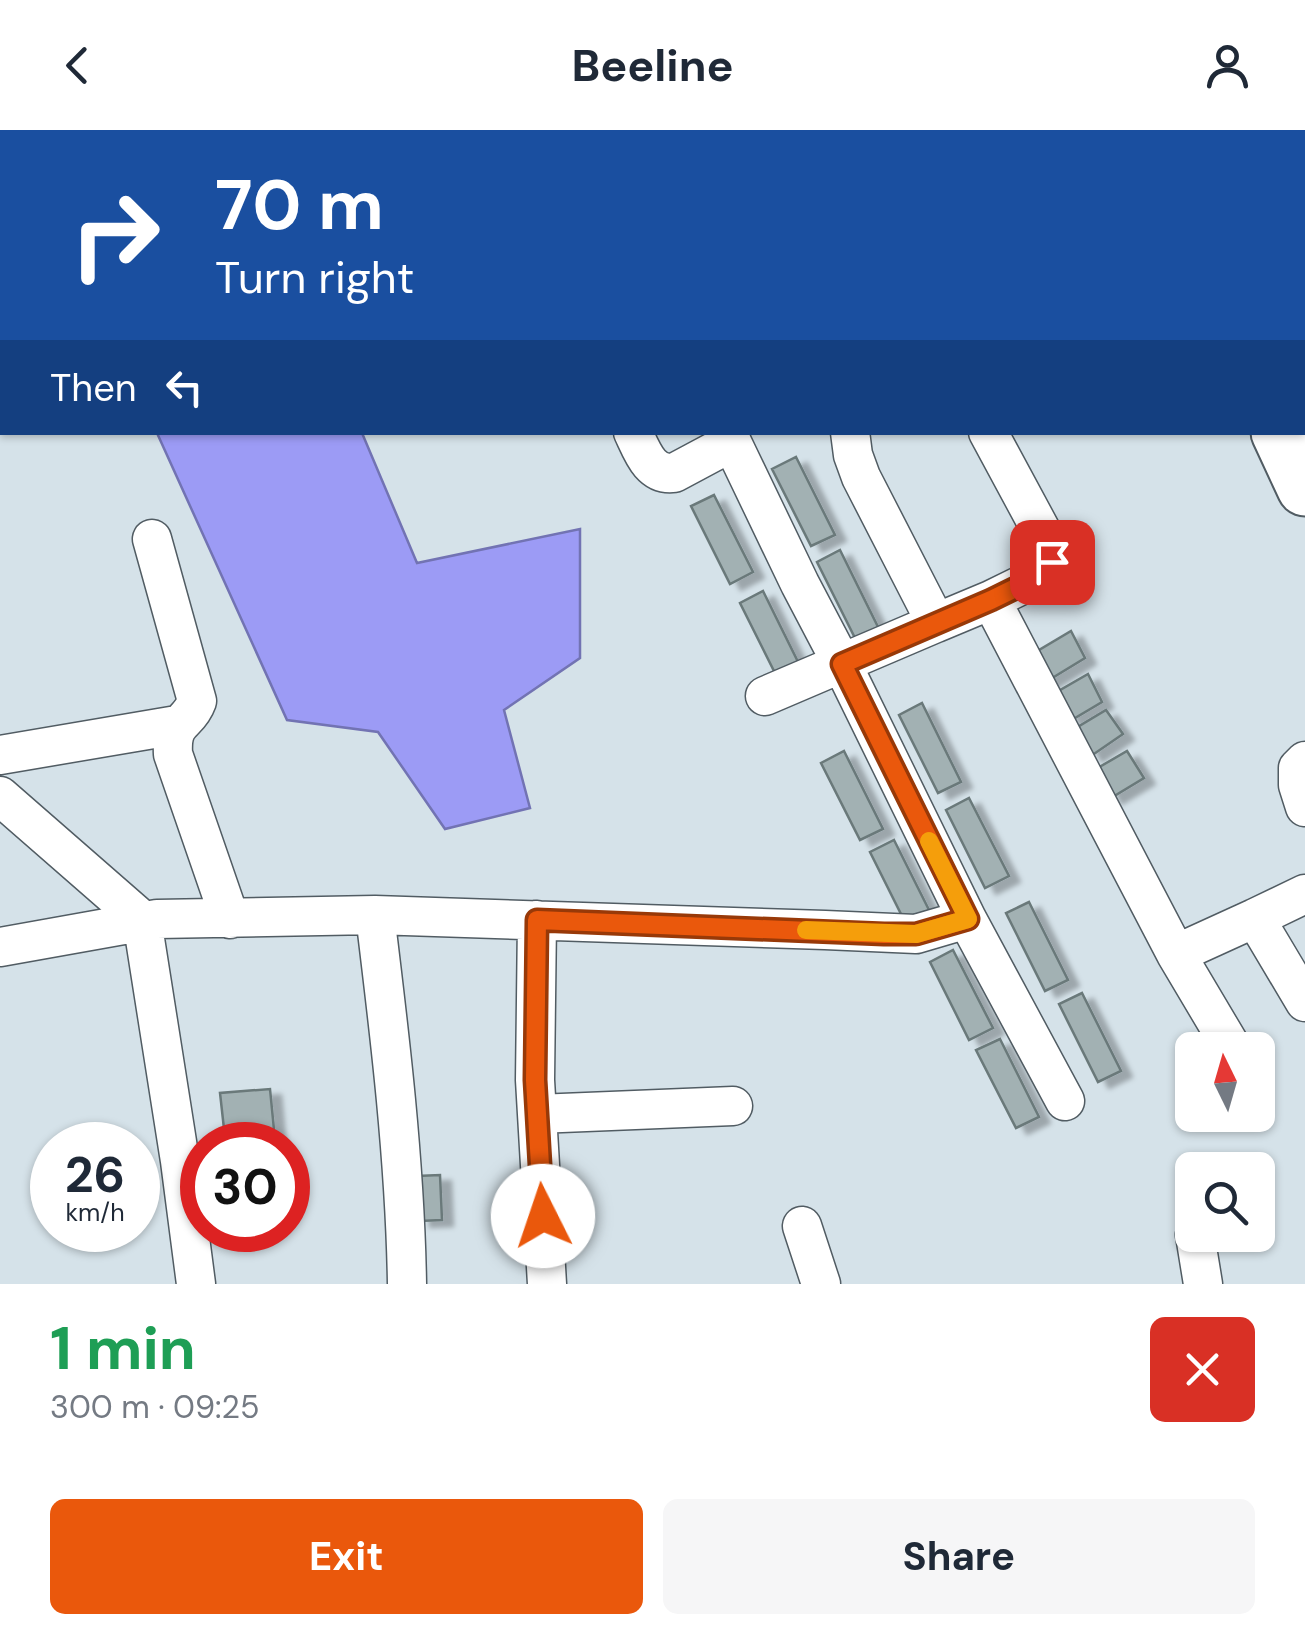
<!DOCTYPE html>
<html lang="en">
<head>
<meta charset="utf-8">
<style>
  :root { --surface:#fff; --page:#f6f6f7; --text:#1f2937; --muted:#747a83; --accent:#ea580c }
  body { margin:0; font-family:"DM Sans",sans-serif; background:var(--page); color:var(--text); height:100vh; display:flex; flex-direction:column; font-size:38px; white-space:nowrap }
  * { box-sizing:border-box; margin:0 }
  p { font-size:32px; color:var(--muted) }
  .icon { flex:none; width:55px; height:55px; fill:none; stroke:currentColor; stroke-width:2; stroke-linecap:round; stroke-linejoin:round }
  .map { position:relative; height:1154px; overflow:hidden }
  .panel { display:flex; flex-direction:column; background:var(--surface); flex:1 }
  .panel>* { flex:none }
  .top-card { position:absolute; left:0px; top:0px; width:1305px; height:305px; box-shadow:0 2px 8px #0004; background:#1a4fa0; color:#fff; overflow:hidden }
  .needle { width:65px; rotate:355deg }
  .buttons { position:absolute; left:1175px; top:902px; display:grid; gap:20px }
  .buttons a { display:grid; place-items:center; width:100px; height:100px; border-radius:15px; background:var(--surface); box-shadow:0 2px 8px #0004; font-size:50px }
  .speed { position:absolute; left:30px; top:992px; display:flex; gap:20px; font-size:50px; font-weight:700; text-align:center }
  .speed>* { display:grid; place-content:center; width:130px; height:130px; border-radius:50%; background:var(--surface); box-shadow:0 2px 8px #0004; line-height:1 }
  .speed small { font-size:25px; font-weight:400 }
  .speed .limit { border:15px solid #d22; background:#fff; color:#111 }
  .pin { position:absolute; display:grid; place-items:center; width:85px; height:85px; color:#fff; margin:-42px; border-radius:20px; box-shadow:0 5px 15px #0006 }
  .me { position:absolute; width:110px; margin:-55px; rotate:356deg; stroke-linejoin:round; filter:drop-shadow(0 0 8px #0008) }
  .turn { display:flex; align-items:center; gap:35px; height:210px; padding:0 50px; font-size:45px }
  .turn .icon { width:130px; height:130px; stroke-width:2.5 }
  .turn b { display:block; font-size:70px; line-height:85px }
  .then { display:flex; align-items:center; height:95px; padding:0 50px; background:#0003; gap:20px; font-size:38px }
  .round { display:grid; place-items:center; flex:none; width:105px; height:105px; border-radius:15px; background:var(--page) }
  .summary { display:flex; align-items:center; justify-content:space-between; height:170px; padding:0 50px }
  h1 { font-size:60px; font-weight:700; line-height:75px; color:#1e9e55 }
  .action { display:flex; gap:20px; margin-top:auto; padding:20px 50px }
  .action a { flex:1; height:115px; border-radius:15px; background:var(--accent); color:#fff; font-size:40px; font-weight:700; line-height:115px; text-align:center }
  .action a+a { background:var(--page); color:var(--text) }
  header { display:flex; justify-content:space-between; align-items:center; height:130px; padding:0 50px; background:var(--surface); font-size:45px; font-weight:700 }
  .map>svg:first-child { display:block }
  .water { fill:#9c9bf5; stroke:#7273b3; stroke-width:2.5 }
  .building { fill:#a2b1b3; stroke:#6a797a; stroke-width:2.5; filter:url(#shadow) }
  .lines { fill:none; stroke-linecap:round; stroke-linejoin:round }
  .minor-casing { stroke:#515c63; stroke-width:41 }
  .highway-casing { stroke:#515c63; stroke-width:59 }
  .minor { stroke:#fff; stroke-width:38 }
  .highway { stroke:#fff; stroke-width:55 }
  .route-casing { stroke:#983908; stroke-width:25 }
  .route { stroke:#ea580c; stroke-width:18 }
  .slow { stroke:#f59e0b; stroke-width:18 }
</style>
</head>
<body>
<header><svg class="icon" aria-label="back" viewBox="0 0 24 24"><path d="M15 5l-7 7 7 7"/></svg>Beeline<svg class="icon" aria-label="person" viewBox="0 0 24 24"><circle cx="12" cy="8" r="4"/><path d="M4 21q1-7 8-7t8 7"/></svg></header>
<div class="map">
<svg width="1305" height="1154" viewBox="0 0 1305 1154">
  <defs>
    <filter id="shadow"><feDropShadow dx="11" dy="6" stdDeviation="2.5" flood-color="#0004"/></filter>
  </defs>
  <rect width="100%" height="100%" fill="#d5e2e9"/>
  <path class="water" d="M0,0h314l1,2h-313v133h-2z
    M157,303h205l55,130 163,-34v129l-76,52 26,98 -85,21 -67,-97 -91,-12z"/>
  <path class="building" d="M796,327l39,78 -24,11 -39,-77z
    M714,365l39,77 -23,12 -39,-78z
    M840,420l39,79 -23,11 -39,-78z
    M763,461l39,79 -23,11 -39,-78z
    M1071,501l14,27 -41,25 -15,-27z
    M1088,544l14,28 -32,19 -15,-28z
    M922,573l39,79 -23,11 -39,-78z
    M1106,580l17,24 -32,22 -15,-28z
    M844,621l39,78 -23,11 -39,-77z
    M1127,621l17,27 -33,20 -15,-29z
    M969,668l40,78 -24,12 -39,-78z
    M894,710l39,78 -24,12 -39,-78z
    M1029,772l39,78 -23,11 -39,-78z
    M953,820l40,78 -24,12 -39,-78z
    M1082,863l39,78 -23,11 -39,-78z
    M1000,909l39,78 -23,11 -40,-78z
    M270,959l5,51 -31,4 -1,-16 -19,1 -4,-36z
    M440,1045l2,45 -23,1 -2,-45z"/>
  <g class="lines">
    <g class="minor-casing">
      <path id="minor" d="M485,0l1,2
        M578,0l1,2
        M747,0l1,2
        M0,153h2
        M1302,264l3,-1
        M633,302c9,19 17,44 41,41l58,-31
        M727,302l73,152 42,80 125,255 98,182
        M850,302l3,23 8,22 75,146 55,-23 51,-25c14,-12 9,-24 2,-39l-56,-104
        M152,409l45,162c-9,25 -26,17 -24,53l57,165
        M991,470l185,354 57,96
        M765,566l171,-73
        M0,625l177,-30
        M1305,631l-7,7v17l7,22
        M0,666l142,124 38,241 16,123
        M1305,764l-50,24 50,84
        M375,785c15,122 30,246 32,369
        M537,790l-2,160 12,204
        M0,817l157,-28 218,-4 450,15 91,4 51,-15
        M1176,824l79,-36
        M537,984l196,-8
        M802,1096l19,58
        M1195,1105l8,49"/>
    </g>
    <g class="highway-casing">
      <path id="highway" d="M1132,0l2,2
        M1279,302l26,56"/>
    </g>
    <use href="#minor" class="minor"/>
    <use href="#highway" class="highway"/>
  </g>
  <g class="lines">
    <g class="route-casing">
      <path id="route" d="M543,1086l-8,-136 2,-160 347,14h32l52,-15 -126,-255 149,-64 51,-25 7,-6 3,-7"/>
    </g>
    <use href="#route" class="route"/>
    <path class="slow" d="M806,800l110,4 52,-15 -39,-78"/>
  </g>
</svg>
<div class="buttons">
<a><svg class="needle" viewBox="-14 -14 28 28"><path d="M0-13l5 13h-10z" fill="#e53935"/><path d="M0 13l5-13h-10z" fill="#747a83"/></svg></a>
<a><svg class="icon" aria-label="search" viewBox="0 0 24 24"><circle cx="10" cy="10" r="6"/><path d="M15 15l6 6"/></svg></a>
</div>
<div class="speed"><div>26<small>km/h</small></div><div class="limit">30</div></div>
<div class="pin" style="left:1052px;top:432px;background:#d93025"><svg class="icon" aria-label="arrive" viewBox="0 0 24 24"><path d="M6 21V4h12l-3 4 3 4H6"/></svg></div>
<svg class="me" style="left:543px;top:1086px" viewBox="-20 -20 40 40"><circle r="19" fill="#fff"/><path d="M0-13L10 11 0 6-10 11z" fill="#ea580c"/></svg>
<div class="top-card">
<div class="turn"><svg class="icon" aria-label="right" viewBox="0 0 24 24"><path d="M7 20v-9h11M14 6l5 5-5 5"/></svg><div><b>70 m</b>Turn right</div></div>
<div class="then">Then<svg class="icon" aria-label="left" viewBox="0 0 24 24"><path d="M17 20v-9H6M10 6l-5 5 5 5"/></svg></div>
</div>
</div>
<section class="panel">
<div class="summary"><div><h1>1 min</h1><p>300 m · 09:25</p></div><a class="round" style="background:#d93025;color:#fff"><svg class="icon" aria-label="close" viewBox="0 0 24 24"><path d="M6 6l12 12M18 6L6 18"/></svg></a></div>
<div class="action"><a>Exit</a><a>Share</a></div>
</section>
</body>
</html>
